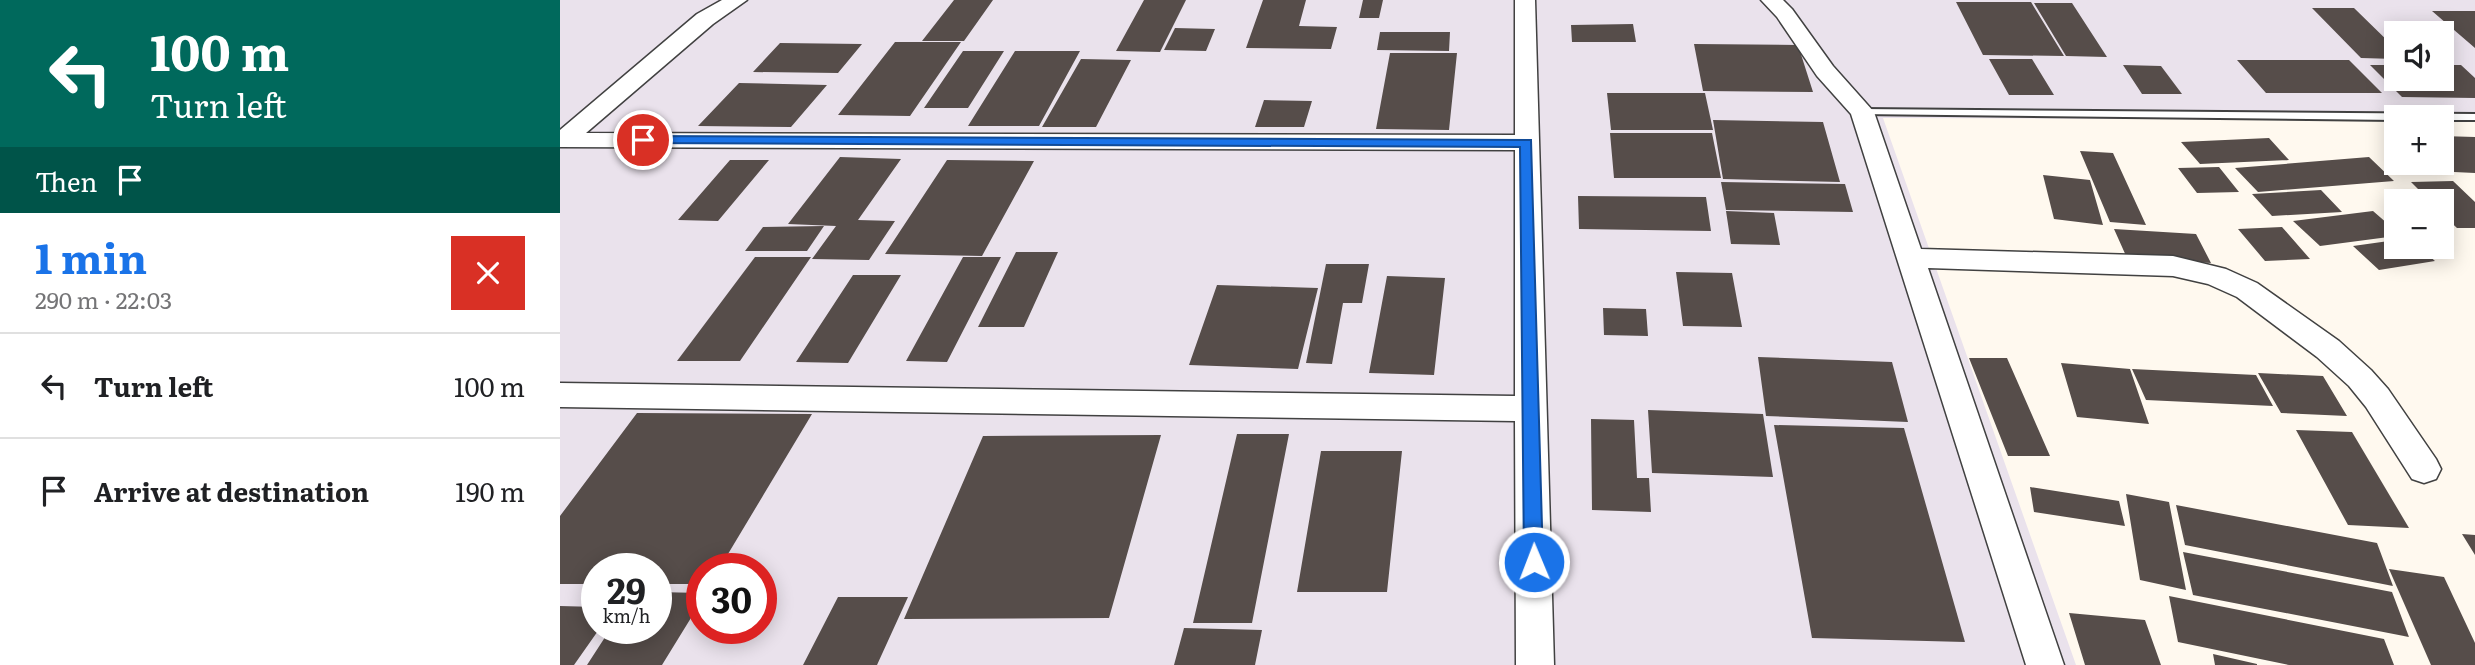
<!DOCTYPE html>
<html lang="en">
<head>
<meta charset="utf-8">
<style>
  :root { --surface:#fff; --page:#f6f6f6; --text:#202124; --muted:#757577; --line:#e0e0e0; --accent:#1a73e8 }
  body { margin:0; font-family:Literata,serif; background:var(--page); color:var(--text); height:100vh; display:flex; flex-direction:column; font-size:26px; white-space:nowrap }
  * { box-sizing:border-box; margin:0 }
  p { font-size:23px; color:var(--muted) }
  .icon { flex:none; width:38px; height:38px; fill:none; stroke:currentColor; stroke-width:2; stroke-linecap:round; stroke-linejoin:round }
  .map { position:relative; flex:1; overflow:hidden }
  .sheet { display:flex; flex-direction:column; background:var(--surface); width:560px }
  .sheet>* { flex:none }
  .guide { background:#00695c; color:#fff; overflow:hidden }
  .fabs { position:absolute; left:1824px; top:21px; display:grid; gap:14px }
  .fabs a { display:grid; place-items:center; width:70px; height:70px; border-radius:0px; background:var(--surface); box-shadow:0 4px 18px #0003; font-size:35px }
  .speed { position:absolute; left:21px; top:553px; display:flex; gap:14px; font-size:35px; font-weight:700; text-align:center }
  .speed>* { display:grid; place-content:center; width:91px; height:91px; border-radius:50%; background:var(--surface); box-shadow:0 4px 18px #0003; line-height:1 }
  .speed small { font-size:18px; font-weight:400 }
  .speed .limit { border:10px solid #d22; background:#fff; color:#111 }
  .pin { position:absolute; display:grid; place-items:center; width:60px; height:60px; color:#fff; margin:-30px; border:4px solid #fff; border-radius:50%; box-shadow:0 2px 7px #0007 }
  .me { position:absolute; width:77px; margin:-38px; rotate:359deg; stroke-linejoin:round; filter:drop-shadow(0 0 5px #0008) }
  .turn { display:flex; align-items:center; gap:24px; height:147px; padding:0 35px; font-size:32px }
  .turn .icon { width:91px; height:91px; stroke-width:2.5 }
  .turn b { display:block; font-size:49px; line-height:60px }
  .then { display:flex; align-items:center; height:66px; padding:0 35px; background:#0003; gap:14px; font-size:26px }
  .round { display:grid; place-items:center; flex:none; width:74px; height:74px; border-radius:0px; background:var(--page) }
  .overview { display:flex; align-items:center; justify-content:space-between; height:119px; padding:0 35px }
  h1 { font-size:42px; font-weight:700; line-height:52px; color:var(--accent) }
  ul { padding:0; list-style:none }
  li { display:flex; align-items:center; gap:21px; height:105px; padding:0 35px; border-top:2px solid var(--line) }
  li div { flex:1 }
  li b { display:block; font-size:26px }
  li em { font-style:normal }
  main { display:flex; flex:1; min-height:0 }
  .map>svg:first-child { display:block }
  .industrial { fill:#eae2ec; fill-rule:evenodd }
  .building { fill:#564d4a }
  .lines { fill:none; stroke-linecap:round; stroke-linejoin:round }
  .service-casing { stroke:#414141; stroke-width:4 }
  .minor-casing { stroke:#414141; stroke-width:3 }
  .service { fill:#fff; fill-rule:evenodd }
  .minor { fill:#fff; fill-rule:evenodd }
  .route { fill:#1a73e8; stroke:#114b97; stroke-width:2 }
</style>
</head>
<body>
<main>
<section class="sheet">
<div class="guide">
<div class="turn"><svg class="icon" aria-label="left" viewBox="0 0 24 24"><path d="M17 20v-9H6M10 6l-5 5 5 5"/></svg><div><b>100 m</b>Turn left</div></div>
<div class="then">Then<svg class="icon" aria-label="arrive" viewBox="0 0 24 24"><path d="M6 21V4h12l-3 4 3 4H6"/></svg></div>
</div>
<div class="overview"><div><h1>1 min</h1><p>290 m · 22:03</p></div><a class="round" style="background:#d93025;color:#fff"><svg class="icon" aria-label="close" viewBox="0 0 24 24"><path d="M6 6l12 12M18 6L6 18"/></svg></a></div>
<ul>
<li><svg class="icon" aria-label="left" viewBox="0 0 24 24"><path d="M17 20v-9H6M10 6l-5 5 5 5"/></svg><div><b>Turn left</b></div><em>100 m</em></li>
<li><svg class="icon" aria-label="arrive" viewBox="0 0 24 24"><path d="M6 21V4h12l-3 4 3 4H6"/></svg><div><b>Arrive at destination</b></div><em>190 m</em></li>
</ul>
</section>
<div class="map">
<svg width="1915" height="665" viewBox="0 0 1915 665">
  <rect width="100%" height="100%" fill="#fff9ef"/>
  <path class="industrial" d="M0,0h1915v121l-34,-1v-3h-45v3l-513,-2 193,547h-1516zM1836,33h45v46h-45zM37,569h59v59h-59zM142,569h59v59h-59z"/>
  <path class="building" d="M394,0h39l-29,41h-42z
    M584,0h42l-26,52 -44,-1z
    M703,0h43l-7,26 38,1 -6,22 -85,-1z
    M803,0h20l-4,18h-20z
    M1396,2h75l33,54 -81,-1z
    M1474,3h38l35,54 -41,-1z
    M1752,8h42l42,41v10l-35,-1z
    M1872,11h43v37z
    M1073,24l3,18h-64l-1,-17z
    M615,28l40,1 -9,22 -42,-1z
    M820,32h70l-1,19 -72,-1z
    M335,42h66l-51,74 -72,-1z
    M220,43l82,1 -24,29 -85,-1z
    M1134,44l104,1 15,47 -110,-1z
    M403,51h41l-36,57h-44z
    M455,51h65l-41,75h-71z
    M830,53h67l-8,77 -73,-1z
    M521,59l50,1 -35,67h-54z
    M1429,59h43l22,36h-45z
    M1677,60h112l33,33h-116z
    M1563,65l38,1 21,28h-40z
    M1810,65h26v14h45v-14h20l14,13v20l-73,-1z
    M179,83l88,2 -36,42 -93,-1z
    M1047,93h98l8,37h-102z
    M704,100l48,1 -8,26h-49z
    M1153,120l110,2 17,60 -117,-3z
    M1050,133h102l9,45h-107z
    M1881,136l34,1v36l-21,-1 -13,-13z
    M1709,138l20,22 -89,4 -19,-22z
    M1520,151l33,2 33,72 -36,-3z
    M280,157l61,2 -43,61 37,1 -26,39 -57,-1 24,-33 -48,-2z
    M1809,157l25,24 -136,11 -23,-24z
    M170,160h39l-51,61 -40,-1z
    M387,160l87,1 -52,95 -97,-2z
    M1659,167l20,25 -42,1 -19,-25z
    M1483,175l47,5 13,45 -49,-6z
    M1893,181l22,21v26h-18l-16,-15v-12h-11l-19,-19z
    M1161,182l124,2 8,28 -127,-2z
    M1761,190l21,22 -70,4 -20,-22z
    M1018,196l128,1 5,34 -132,-2z
    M1166,211l48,2 6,32 -49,-1z
    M1813,211l23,20v5l-76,10 -27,-25z
    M264,226l-17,25h-62l18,-24z
    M1722,227l28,32 -45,2 -27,-32z
    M1554,229l82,5 15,29 -84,-5z
    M1836,240v7h23l16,14 -56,9 -26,-24z
    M456,252h42l-34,75h-46z
    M195,257h56l-71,104h-63z
    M403,257h38l-54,105 -41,-1z
    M766,264h43l-7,39h-19l-11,61 -26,-1z
    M1116,272l56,1 10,54 -59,-1z
    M293,275h48l-53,88 -52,-1z
    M827,276l58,2 -11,97 -65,-2z
    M657,285l101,3 -20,81 -109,-4z
    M1043,308l43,1 2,27 -44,-1z
    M1198,357l134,5 16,60 -142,-6z
    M1409,358h38l43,98h-42z
    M1501,363l69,6 19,55 -72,-7z
    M1572,369l124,6 17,31 -127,-6z
    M1698,373l65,3 24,40 -66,-3z
    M1088,410l115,4 10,63 -121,-4z
    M77,413l175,1 -93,155h-17v15h-46v-15h-59v15h-37v-68z
    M1031,419l43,1 3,58h12l2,34 -59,-2z
    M1214,425l130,3 61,214 -153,-4z
    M1736,430l56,2 57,96 -61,-3z
    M677,434h52l-37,189h-59z
    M601,435l-52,183 -205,1 79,-183z
    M761,451h81l-15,141h-90z
    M1470,487l89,14 6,25 -91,-14z
    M1566,494l43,8 17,88 -46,-10z
    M1616,505l201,38 16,43 -208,-41z
    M1902,534l13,1v20z
    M1623,552l209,40 17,45 -216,-42z
    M1829,569l55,8 31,66v22h-44z
    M96,592l46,1v7l-40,65h-75l24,-37h45z
    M1609,596l215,43 10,26h-105l-111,-23z
    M278,597h70l-31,68h-74z
    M0,606l37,1v21h3l-26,37h-14z
    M1509,613l76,7 16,45h-76z
    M624,628l78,2 -7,35h-81z
    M1653,654l44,10v1h-42z"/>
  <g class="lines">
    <g class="service-casing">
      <path id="service" d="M1302,109l613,5v6h-34v-3h-45v3l-538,-6 -2,-2z"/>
    </g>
    <g class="minor-casing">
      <path id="minor" d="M162,0h25l-34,24 -127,109 929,2v-135h20l19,665h-38l-1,-244 -955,-14v-24l955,13v-246l-955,-3v-17l137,-116z
        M1201,0h22l9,9 41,57 41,46 47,137 252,7 53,13 31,14 82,58 32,29 17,19 48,70 5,10 -5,10 -12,4 -12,-4 -46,-72 -17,-21 -32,-29 -80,-60 -29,-13 -35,-8 -245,-8 136,397h-38l-175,-551 -34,-38 -40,-59z"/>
    </g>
    <use href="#service" class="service"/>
    <use href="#minor" class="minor"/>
  </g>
  <path class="route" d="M83,136l888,4 12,422 -3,6 -6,3 -7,-3 -3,-6 -4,-415 -882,-4 -1,-3z"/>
</svg>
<div class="fabs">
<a><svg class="icon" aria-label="sound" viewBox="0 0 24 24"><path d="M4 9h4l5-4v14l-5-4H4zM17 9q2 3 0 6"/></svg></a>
<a>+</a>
<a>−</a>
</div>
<div class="speed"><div>29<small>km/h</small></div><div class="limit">30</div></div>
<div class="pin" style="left:83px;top:140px;background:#d93025"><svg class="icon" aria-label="arrive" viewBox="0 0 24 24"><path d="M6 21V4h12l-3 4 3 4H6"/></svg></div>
<svg class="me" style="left:974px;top:562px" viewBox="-20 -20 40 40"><circle r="17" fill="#1a73e8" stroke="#fff" stroke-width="3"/><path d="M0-11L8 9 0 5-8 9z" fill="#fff"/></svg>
</div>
</main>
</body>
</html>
